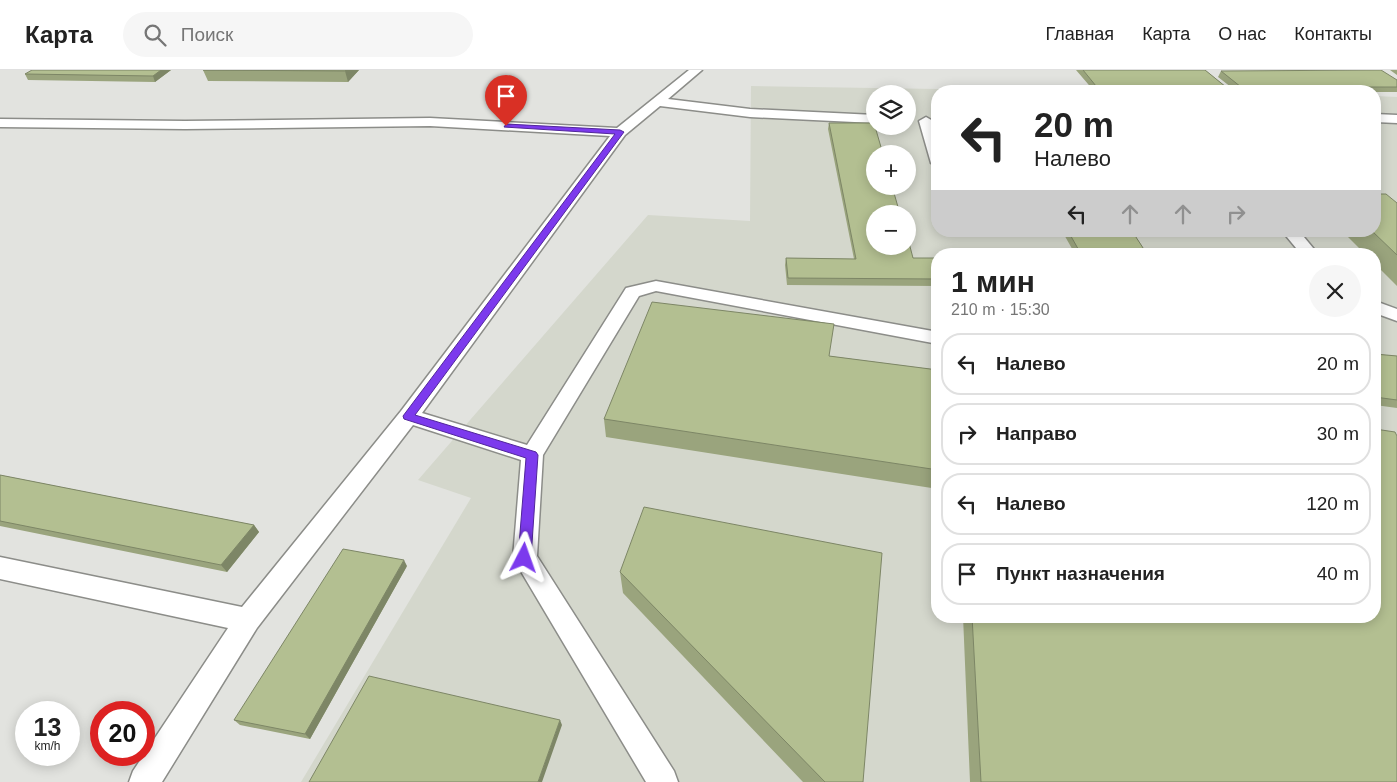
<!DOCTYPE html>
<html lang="ru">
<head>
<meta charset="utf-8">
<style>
  :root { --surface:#fff; --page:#f6f6f6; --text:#222; --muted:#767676; --line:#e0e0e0 }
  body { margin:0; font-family:Helvetica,sans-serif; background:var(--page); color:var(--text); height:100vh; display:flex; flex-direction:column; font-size:19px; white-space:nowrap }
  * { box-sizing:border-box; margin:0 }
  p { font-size:16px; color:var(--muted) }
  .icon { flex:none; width:28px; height:28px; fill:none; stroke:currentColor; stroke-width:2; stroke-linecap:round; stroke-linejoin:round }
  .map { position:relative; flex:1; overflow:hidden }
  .panel { position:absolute; left:931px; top:178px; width:450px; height:375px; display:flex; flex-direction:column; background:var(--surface); border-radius:20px; box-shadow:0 2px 12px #0003 }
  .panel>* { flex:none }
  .top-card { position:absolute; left:931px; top:15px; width:450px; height:152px; border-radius:20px; box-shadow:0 2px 12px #0003; background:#fff; color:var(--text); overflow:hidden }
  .buttons { position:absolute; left:866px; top:15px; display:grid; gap:10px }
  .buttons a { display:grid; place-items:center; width:50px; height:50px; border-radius:50%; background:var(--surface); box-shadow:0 2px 12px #0003; font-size:25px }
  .speed { position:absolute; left:15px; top:631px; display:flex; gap:10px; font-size:25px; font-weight:700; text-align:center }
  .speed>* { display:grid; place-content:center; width:65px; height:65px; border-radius:50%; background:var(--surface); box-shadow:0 2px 12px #0003; line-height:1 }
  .speed small { font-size:12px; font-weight:400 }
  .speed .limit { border:8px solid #d22; background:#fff; color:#111 }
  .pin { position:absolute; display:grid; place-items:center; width:42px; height:42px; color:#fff; margin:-51px -21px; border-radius:50% 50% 50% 0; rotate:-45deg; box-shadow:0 0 5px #0007 }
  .pin .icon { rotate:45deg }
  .me { position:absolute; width:55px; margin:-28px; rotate:4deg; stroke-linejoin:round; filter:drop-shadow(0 0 4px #0008) }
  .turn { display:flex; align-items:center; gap:18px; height:105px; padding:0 20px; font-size:22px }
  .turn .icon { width:65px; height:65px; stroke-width:2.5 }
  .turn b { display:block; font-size:35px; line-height:42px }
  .lanes { display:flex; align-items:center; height:48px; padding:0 20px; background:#0003; justify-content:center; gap:25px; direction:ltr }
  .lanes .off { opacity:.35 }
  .round { display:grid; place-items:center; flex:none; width:52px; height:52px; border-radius:26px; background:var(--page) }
  .overview { display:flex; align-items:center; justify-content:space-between; height:85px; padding:0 20px }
  h1 { font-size:30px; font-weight:700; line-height:38px }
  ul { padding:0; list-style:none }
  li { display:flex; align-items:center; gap:15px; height:62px; margin:0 10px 8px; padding:0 10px; border:2px solid var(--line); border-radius:20px }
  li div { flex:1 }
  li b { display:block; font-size:19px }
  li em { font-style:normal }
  header { display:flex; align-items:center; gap:30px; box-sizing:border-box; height:70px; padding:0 25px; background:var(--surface); border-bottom:1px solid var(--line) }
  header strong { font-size:24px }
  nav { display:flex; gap:28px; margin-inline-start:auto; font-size:18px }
  .search { width:350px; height:45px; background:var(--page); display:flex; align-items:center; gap:12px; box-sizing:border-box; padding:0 18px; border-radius:28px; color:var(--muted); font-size:19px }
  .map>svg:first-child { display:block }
  .built { fill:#d4d7cc; fill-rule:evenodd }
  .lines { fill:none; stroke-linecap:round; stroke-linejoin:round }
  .service-casing { stroke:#8c8d89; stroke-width:3 }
  .service { fill:#fff; fill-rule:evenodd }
  .wall { fill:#9aa47d }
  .shaded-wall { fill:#7d8666 }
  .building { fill:#b3bf91; stroke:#7d8666 }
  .route { fill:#7c3aed; stroke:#51269a }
</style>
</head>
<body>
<header>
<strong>Карта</strong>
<div class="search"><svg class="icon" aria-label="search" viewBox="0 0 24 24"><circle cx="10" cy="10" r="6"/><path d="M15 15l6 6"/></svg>Поиск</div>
<nav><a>Главная</a><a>Карта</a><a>О нас</a><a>Контакты</a></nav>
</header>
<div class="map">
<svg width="1397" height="712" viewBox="0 0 1397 712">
  <rect width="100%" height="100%" fill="#e2e3df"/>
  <path class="built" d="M751,16l318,5h-131v140h437v-135l22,1v685h-1096l170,-284 -53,-18 230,-265 102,6zM875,24h33v32h-33zM875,84h33v32h-33zM875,144h33v32h-33zM938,184h437v362h-437z"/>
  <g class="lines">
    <g class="service-casing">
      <path id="service" d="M689,0h13l-34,29 82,10 125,6v8l-125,-6 -90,-11 -35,29 -203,278 105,32 99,-157 30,-7 282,51v12l-282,-53 -17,5 -96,159 -6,101 137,215 4,11h-32l-133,-224 8,-98 -108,-35 -156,203 -95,154h-33l4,-11 95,-143 -228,-49v-22l242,50 159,-196 209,-275 -180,-10 -245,3 -185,-2v-8l185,2 245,-3 187,10z
        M1375,44l22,1v8l-22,-1z
        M926,47l7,4 5,17v29l-7,-4 -12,-42z
        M1282,161h17l19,23h-17z
        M1375,231l22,8v12l-22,-8z"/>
    </g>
    <use href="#service" class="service"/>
  </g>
  <path class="wall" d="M171,0l-16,12 -127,-2 -3,-6z
    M203,0h156l-11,12 -140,-1z
    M1076,0h129l21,17 -2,4h-130z
    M1390,0h7v5z
    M1221,1l176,9v12h-22v-1h-139l-18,-14z
    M829,53l84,135h25v28l-151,-1 -2,-20 1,-7 68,1 -26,-130z
    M1397,133v83l-22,-22v-10h-10l-23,-23h33z
    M1062,161h70l15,23h-72z
    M1375,284l22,2v52l-22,-3z
    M829,286l109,14v119l-332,-52 -2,-18z
    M0,405l254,50 5,7 -32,40 -227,-46z
    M407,496l-97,173 -70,-14 -6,-5z
    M620,502l243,210h-60l-180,-189z
    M963,546h412l22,166h-427z"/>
  <path class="shaded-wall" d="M161,0h10l-16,12 -2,-6z
    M346,0h13l-11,12 -3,-11z
    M254,455l5,7 -32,40 -6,-7z
    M404,490l3,6 -97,173 -5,-5z
    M560,650l2,5 -20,57h-4z"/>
  <path class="building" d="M32,0h129l-8,6 -128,-2z
    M203,0h143l-1,1z
    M1083,0h122l21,17 -130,-1z
    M1381,0l16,10v7h-156l-20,-16z
    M829,53h45l9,31h-8v32h17l8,28h-25v32h33v-7l5,19h25v21l-150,-1 -2,-20 70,1z
    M1375,124h11l11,9v52l-25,-24h3z
    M1068,161h64l15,23h-66z
    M652,232l182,22 -5,32 109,14v100l-334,-51z
    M1375,284l22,2v44l-22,-3z
    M1375,359l20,3 2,4v346h-416l-9,-166h403z
    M0,405l254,50 -33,40 -221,-44z
    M644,437l238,46 -19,229h-38l-205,-210z
    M343,479l61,11 -99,174 -71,-14z
    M369,606l191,44 -22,62h-229z"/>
  <path class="route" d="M506,54l114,6 4,2 -209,283 121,37 2,3 -7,103 -2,4h-9l-2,-4 8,-100 -122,-39 -1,-3 212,-282 -111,-7z"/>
</svg>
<div class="buttons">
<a><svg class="icon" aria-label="layers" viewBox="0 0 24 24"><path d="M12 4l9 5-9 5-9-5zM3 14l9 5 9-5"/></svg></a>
<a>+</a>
<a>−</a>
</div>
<div class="speed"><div>13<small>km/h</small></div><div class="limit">20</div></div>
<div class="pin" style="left:506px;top:56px;background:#d93025"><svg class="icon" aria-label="arrive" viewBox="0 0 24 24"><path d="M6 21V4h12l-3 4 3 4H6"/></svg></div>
<svg class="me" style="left:524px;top:488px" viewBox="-20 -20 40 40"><path d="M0-17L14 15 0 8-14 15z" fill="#7c3aed" stroke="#fff" stroke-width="4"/></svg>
<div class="top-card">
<div class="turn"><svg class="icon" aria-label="left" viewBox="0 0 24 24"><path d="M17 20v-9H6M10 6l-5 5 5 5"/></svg><div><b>20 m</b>Налево</div></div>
<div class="lanes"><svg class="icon" aria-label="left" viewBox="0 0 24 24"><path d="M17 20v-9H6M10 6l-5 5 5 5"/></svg><svg class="icon off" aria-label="ahead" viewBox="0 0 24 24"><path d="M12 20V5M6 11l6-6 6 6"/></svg><svg class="icon off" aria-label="ahead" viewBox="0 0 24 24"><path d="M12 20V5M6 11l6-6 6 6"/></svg><svg class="icon off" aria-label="right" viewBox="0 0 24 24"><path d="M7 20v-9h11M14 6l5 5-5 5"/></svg></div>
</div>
<section class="panel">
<div class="overview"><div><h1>1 мин</h1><p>210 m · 15:30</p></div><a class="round"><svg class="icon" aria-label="close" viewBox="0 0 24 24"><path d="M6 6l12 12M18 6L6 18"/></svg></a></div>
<ul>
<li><svg class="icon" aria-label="left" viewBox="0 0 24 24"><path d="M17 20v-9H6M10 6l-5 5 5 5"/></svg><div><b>Налево</b></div><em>20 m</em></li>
<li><svg class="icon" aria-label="right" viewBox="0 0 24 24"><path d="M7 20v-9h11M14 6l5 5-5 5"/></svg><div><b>Направо</b></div><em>30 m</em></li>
<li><svg class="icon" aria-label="left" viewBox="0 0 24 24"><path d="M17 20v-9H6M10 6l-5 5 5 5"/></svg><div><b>Налево</b></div><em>120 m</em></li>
<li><svg class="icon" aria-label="arrive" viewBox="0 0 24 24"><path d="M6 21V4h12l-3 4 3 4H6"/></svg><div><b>Пункт назначения</b></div><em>40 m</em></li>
</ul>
</section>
</div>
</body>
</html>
